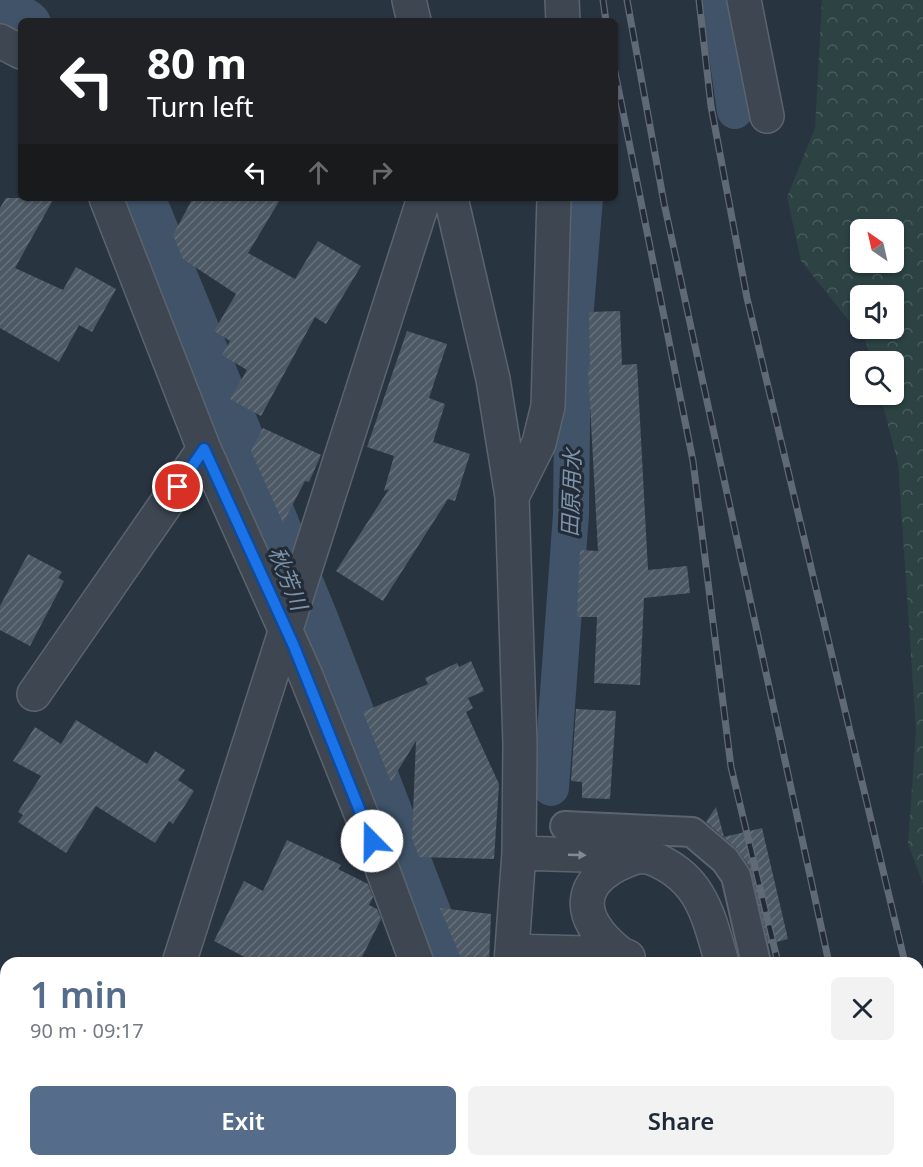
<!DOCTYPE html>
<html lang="en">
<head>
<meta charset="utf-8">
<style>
  :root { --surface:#fff; --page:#f2f2f3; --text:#1f2937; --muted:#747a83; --accent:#566c8b }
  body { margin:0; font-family:"Noto Sans","Noto Sans JP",sans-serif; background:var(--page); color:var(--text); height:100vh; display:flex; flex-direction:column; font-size:22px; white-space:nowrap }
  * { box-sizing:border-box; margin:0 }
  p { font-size:20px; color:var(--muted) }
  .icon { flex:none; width:33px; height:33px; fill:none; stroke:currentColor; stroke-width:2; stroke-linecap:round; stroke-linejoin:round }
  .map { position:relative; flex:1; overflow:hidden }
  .side { position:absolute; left:0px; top:957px; width:924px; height:210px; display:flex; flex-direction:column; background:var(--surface); border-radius:18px 18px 0 0; box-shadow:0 2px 4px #0004 }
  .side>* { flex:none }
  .top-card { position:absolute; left:18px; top:18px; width:600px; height:183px; border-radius:9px; box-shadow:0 2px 4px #0004; background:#202124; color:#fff; overflow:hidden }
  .needle { width:39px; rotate:326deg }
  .fabs { position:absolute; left:850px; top:219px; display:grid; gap:12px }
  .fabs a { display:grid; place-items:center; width:54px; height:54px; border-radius:9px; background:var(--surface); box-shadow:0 2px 4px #0004; font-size:30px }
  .pin { position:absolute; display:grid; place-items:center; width:51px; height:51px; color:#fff; margin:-26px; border:3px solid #fff; border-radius:50%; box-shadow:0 2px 6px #0007 }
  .me { position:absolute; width:66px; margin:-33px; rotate:338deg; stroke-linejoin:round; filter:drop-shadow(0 0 4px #0008) }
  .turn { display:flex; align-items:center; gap:21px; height:126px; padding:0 30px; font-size:27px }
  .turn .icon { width:78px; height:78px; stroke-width:2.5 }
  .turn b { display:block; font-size:42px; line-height:51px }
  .lanes { display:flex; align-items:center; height:57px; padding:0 30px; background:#0003; justify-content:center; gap:30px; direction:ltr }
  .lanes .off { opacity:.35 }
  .round { display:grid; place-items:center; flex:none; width:63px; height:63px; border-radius:9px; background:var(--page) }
  .overview { display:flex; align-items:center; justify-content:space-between; height:102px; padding:0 30px }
  h1 { font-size:36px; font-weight:600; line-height:45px; color:var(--accent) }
  .button { display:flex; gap:12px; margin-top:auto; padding:12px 30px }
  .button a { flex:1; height:69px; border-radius:9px; background:var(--accent); color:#fff; font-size:24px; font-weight:600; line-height:69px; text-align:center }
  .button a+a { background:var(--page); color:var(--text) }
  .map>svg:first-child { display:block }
  .forest { fill:url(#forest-crowns); fill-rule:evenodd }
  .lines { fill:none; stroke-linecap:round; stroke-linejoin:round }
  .canal { stroke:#405369; stroke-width:36 }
  .river { stroke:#405369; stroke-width:63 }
  .building { fill:url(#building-hatch) }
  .pedestrian-casing { stroke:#5b646e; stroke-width:32 }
  .minor-casing { stroke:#5b646e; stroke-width:36 }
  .tertiary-casing { stroke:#5b646e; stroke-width:36 }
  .pedestrian { stroke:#3d4651; stroke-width:28 }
  .minor { stroke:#3d4651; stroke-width:33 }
  .tertiary { stroke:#3d4651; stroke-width:33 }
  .rail-casing { stroke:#606a77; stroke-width:7 }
  .rail { stroke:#222b36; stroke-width:4.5; stroke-dasharray:14; stroke-linecap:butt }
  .oneway { fill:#828a94 }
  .route-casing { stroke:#114b97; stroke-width:15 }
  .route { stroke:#1a73e8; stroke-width:10 }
  .labels { text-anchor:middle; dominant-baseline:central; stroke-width:6; stroke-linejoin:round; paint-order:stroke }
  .water-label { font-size:22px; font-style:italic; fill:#7d93ab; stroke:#222b36 }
</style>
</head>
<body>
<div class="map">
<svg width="923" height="1167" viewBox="0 0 923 1167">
  <defs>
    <pattern id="forest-crowns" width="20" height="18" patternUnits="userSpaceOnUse" patternTransform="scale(1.5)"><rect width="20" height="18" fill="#2c4243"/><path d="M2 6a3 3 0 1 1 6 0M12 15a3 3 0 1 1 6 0" fill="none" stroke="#485c5d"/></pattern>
    <pattern id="building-hatch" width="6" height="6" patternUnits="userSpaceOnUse" patternTransform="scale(1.5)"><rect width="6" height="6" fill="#4d5a66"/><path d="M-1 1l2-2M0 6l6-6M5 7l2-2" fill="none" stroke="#65707b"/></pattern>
  </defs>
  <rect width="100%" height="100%" fill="#293441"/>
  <path class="forest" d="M822,0h101v884l-15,-40 8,-114 -18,-267 -18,-68 14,-1v-32l-23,-1 -5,-19 -65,-81 -14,-64 28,-69zM861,230h33v32h-33zM861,296h33v32h-33z"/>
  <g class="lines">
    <path class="canal" d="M719,0l16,111
      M551,788l20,-274 2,-170 12,-146
      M524,1167l1,-6"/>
    <path class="river" d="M0,18l21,11
      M133,198l175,426 117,305 9,34
      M574,1161l6,6"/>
  </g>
  <path class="building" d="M6,198h48l-39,70 48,22 13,-23 40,22 -24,43 -13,-7 -20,37 -59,-34v-120z
    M193,198h88l-33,55 47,26 23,-38 43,25 -35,58 -11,-7 -54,99 -31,-17 17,-29 -25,-15 8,-14 -16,-10 22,-37 -53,-35 -10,-24z
    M620,311l2,54 15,-1 11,206 39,-4 3,27 -46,5 -4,87 -46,-2 3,-66h-20l3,-67 18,1 -10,-184h2l-1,-55z
    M407,331l40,13 -18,54 16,6 -12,38 37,12 -15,47 -7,-2 -65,102 -47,-30 53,-82 -5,2 10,-35 -27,-9z
    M263,428l58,27 -12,27 -4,-1 -22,42 -32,-72z
    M28,554l34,18 -4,6 6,3 -34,65 -30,-16v-24z
    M471,661l13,30 -16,7 5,10 -7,4 33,72 -5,75 -75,-2 -7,-19 4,-97 -25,41 -28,-70 65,-28 -3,-6 32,-15 2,4z
    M576,709l40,2 -6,88 -28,-1v-16l-11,-1z
    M76,720l71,44 8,-13 30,19 -7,10 16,11 -21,33 -4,-3 -14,22 -59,-37 -30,47 -48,-31 5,-7 -5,-3 23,-36 -28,-15 22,-34 26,17z
    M716,807l8,30 38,-9 26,111 -20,5 -18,-77 -14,-19 -30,-26z
    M287,840l54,25 -3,4 30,15 5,13 -4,8 8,4 4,10 -22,44h-103l-42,-22 30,-60 19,10z
    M440,908l51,6 -2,49h-26z"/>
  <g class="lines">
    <g class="pedestrian-casing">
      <path id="pedestrian" d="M565,826l127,6 33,28 11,16 20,87
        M803,1161l1,6
        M644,1167v-6"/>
    </g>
    <g class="minor-casing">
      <path id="minor" d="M562,0l1,21
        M744,0l23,116
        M0,41l21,11
        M106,198l98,251 102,227 66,165 45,122
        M451,198l42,181 19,118 8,247 -1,109 -8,110
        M512,497l27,-54 9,-37 6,-208
        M34,694l170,-245
        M519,853l130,4c52,19 59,57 73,106
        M512,951l109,3 7,3
        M621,954c-50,-38 -44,-78 15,-97
        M670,1161l1,6
        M498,1167v-6
        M774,1167l1,-6"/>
    </g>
    <g class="tertiary-casing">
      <path id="tertiary" d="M409,0l5,21
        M179,963l245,-765
        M113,1167l2,-6"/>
    </g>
    <use href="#pedestrian" class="pedestrian"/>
    <use href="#minor" class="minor"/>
    <use href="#tertiary" class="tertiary"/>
    <g class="rail-casing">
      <path id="rail" d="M603,0l3,21
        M627,0l37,203 165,760
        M699,0l12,106 36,192 158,665
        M615,72l78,389 38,306 47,196
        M918,1016l5,21
        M826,1161l2,6
        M873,1161l2,6"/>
    </g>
    <use href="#rail" class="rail"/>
  </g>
  <defs><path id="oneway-solid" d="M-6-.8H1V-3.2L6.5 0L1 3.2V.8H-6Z" transform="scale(1.5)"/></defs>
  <use class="oneway" href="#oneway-solid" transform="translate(577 855) rotate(2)"/>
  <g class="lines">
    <g class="route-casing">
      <path id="route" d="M178,487l26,-38 89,195 79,197"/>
    </g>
    <use href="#route" class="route"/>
  </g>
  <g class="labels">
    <g class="water-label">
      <text transform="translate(570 493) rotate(-88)">田原用水</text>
      <text transform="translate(289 578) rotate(68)">秋芳川</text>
    </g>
  </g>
</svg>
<div class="fabs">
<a><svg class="needle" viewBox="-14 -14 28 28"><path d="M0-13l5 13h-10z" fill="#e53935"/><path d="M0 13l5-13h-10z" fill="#747a83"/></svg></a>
<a><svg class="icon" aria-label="sound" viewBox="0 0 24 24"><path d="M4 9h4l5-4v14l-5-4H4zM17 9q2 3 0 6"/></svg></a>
<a><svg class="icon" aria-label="search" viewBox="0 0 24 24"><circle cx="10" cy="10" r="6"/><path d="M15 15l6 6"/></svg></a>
</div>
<div class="pin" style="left:178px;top:487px;background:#d93025"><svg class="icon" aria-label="arrive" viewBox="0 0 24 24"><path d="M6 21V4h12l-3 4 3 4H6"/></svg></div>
<svg class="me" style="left:372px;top:841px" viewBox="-20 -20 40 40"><circle r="19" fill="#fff"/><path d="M0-13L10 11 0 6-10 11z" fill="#1a73e8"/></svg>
<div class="top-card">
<div class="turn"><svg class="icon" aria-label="left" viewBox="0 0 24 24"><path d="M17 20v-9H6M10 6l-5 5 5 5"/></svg><div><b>80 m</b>Turn left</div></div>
<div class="lanes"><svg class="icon" aria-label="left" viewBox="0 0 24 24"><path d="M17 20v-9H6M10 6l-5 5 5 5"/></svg><svg class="icon off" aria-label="ahead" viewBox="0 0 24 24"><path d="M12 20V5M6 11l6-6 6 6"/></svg><svg class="icon off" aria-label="right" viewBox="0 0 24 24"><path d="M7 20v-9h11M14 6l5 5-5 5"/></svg></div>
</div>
<section class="side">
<div class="overview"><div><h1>1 min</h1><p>90 m · 09:17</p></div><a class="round"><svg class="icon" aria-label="close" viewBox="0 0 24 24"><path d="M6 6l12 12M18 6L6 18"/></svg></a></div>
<div class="button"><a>Exit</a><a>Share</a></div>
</section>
</div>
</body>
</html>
